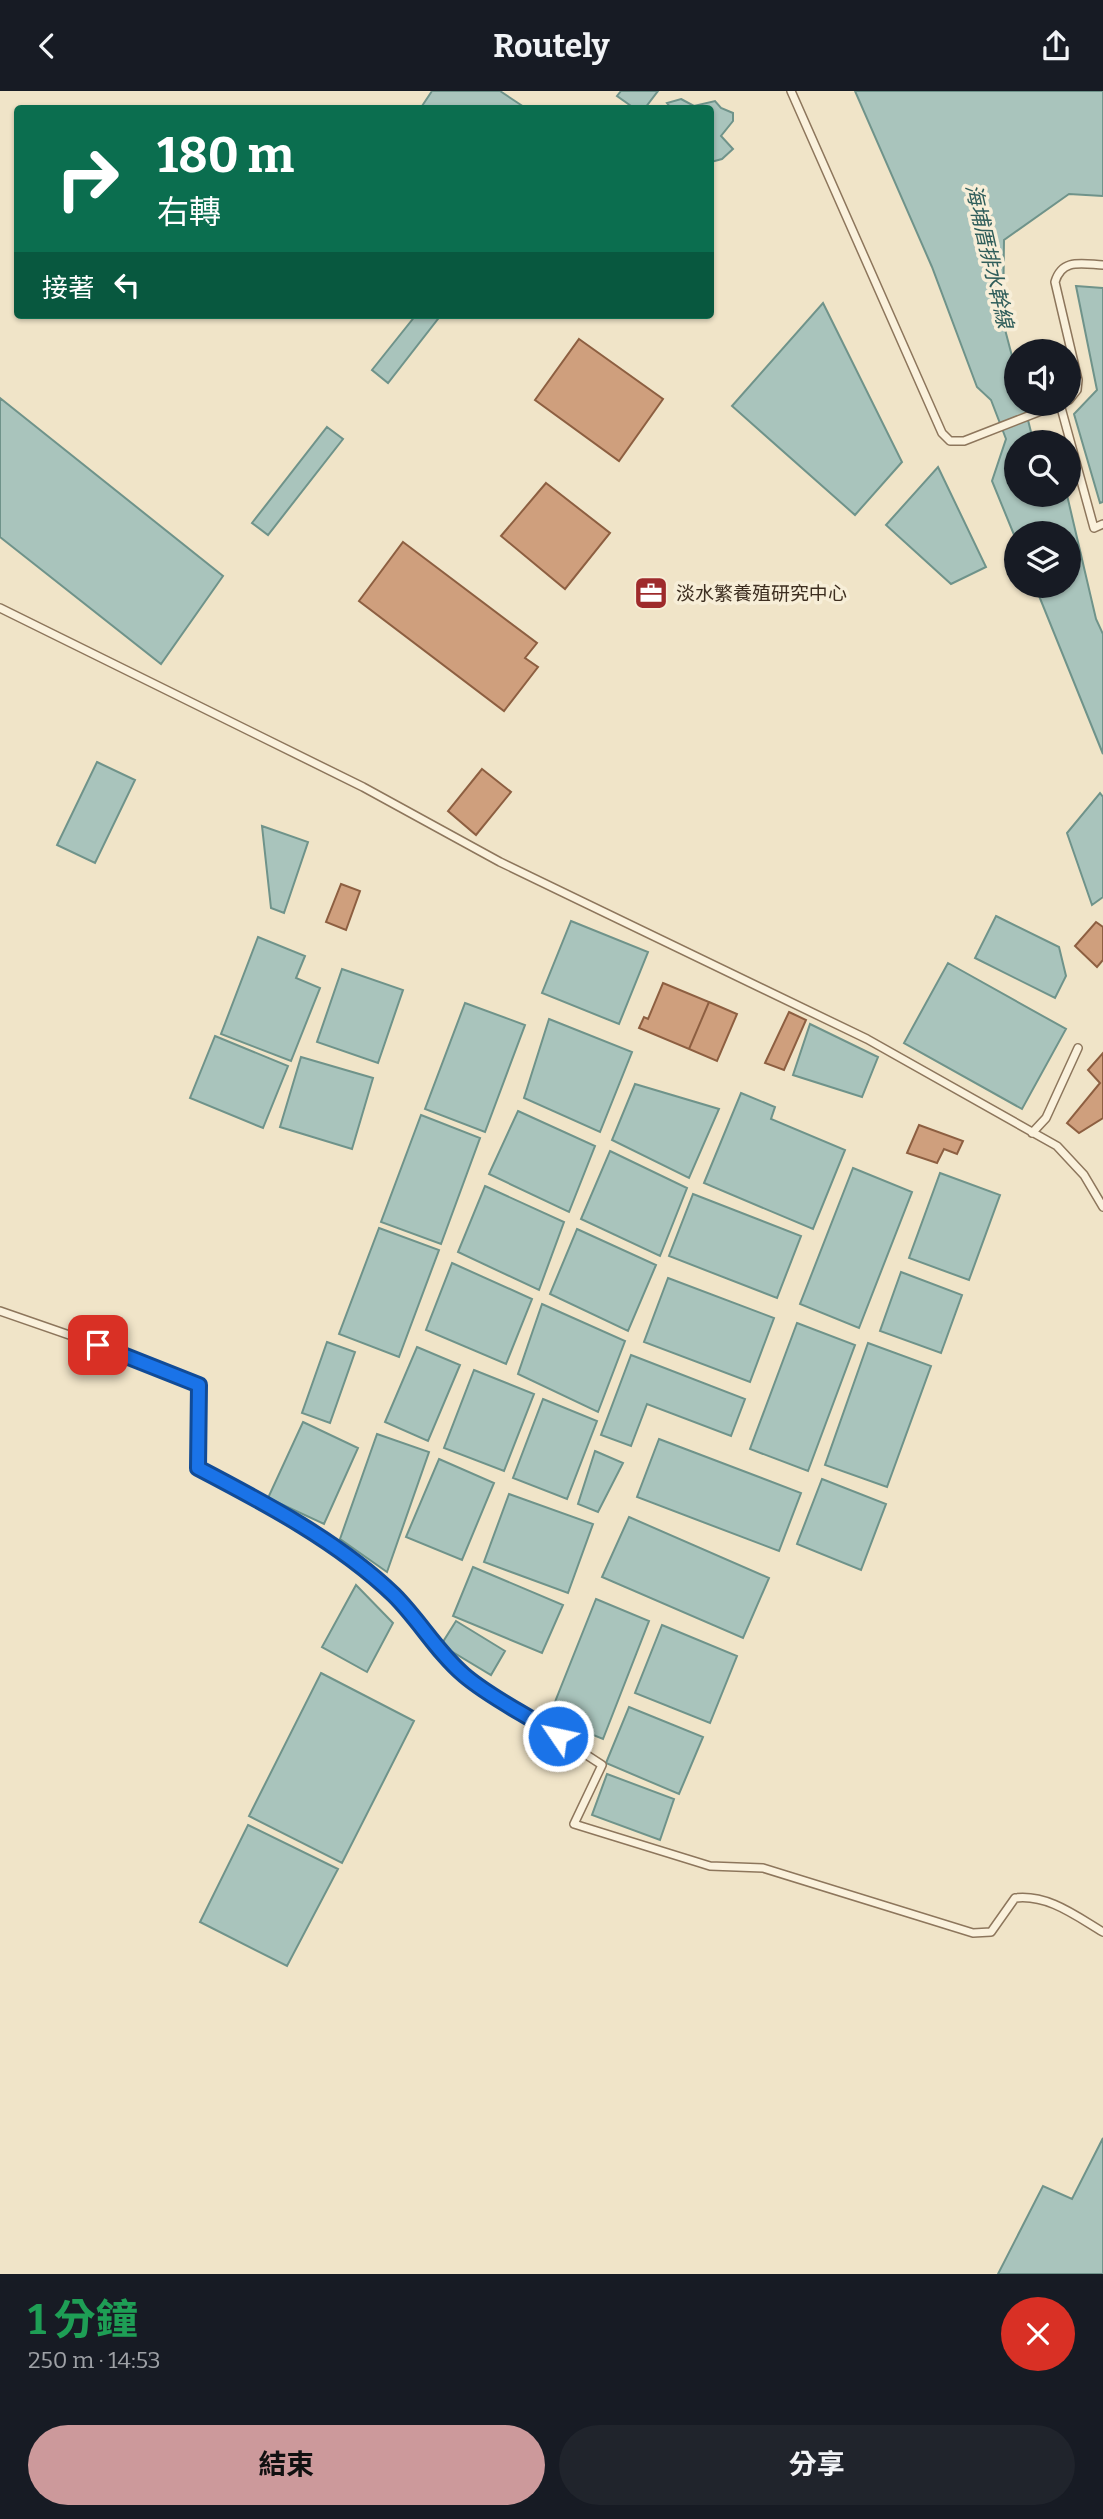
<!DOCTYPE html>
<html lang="zh-TW">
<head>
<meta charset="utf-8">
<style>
  :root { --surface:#171b24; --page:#20242c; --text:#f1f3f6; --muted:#9ea1a6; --accent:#cc999b }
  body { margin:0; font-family:Bitter,"Noto Sans TC",serif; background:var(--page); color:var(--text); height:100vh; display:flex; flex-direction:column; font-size:26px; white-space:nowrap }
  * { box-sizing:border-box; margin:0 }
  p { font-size:23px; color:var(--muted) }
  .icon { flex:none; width:38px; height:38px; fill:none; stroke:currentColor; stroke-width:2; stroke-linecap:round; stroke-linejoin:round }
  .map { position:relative; height:2183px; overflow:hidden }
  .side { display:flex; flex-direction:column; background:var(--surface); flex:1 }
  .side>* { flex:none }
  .guide { position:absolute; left:14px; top:14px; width:700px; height:214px; border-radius:7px; box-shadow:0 2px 5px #0004; background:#0b6e4f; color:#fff; overflow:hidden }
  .controls { position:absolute; left:1004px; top:248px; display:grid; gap:14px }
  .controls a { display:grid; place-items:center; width:77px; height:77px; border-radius:50%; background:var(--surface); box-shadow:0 2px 5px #0004; font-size:35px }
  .pin { position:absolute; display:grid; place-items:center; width:60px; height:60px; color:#fff; margin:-30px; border-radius:14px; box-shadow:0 4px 10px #0006 }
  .me { position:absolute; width:77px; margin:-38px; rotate:304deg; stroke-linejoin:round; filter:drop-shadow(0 0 5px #0008) }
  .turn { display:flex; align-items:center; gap:24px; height:147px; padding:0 28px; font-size:32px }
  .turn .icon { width:91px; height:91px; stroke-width:2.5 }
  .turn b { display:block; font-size:49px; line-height:60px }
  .then { display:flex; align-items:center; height:66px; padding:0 28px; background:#0003; gap:14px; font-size:26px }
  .round { display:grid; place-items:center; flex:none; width:74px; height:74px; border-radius:37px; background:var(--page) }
  .summary { display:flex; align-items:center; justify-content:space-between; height:119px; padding:0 28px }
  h1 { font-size:42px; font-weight:700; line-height:52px; color:#1e9e55 }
  .cta { display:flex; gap:14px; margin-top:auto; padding:14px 28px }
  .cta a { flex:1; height:80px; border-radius:42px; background:var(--accent); color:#111; font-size:28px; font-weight:700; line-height:80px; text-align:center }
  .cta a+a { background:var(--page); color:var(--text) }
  header { display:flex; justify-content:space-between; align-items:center; height:91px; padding:0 28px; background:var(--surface); font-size:32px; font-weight:700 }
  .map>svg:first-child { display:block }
  .water { fill:#a9c4bc; stroke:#6f938a; stroke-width:2 }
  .building { fill:#cf9f7d; stroke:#8d5f41; stroke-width:2 }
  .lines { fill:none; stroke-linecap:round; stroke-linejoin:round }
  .service-casing { stroke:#8d765c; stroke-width:10 }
  .service { stroke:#faf1dc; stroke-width:7 }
  .route-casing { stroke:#114b97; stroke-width:18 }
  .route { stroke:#1a73e8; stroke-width:12 }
  .labels { text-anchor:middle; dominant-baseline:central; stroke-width:7; stroke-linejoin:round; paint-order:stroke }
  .poi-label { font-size:19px; fill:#3d2e20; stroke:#f7eed8; text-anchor:start }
  .water-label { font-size:21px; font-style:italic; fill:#2f5d5a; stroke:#f7eed8 }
</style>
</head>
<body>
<header><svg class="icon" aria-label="back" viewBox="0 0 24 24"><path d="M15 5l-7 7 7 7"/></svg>Routely<svg class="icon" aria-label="share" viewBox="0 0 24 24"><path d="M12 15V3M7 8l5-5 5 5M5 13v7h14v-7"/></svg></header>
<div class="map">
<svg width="1103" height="2183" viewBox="0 0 1103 2183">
  <rect width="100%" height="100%" fill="#f0e4c8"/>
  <path class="water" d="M432,0h68l24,16 -98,1 -4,-2z
    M621,0h37l-13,17h-11l-17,-12z
    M855,0h248v105l-34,-2 -65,46 -1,82 14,53v29h7l7,28 17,11h-31v52h50l29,124 7,15v120l-68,-168h34v-52h-52v8l-25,-61 14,-42 -15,-39 -14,-13 -45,-120z
    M681,8l13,7 21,-5 6,7 12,5v8l-12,15 12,13 -11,10 -11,3 -1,-53 -39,-1 -4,-5z
    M1076,195l27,2v214l-3,1 -26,-89 23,-24z
    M823,212l79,159 -47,53 -123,-109z
    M416,224h25l-53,68 -16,-13z
    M0,307l223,178 -62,88 -161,-127z
    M327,336l16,12 -75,96 -16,-12z
    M938,376l48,100 -35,17 -65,-59z
    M97,671l38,18 -40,83 -38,-18z
    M1100,702l3,4v100l-11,8 -25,-72z
    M262,735l46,16 -24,71 -13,-5z
    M996,825l63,31 7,29 -11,22 -80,-40z
    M571,830l77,31 -29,72 -77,-31z
    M258,846l47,19 -9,22 24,10 -29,73 -70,-27z
    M948,872l118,66 -44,80 -118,-66z
    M342,878l61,21 -25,73 -61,-21z
    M465,912l60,22 -40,107 -60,-23z
    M549,928l83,33 -32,80 -76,-34z
    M810,933l68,33 -16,40 -69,-22z
    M215,945l73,30 -25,62 -73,-30z
    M301,966l72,21 -21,71 -72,-22z
    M635,993l84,25 -30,69 -77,-38z
    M741,1002l34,14 -4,12 74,31 -32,79 -109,-46z
    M518,1020l77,35 -26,66 -80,-38z
    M421,1024l59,23 -39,106 -60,-22z
    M610,1060l77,37 -27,68 -79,-37z
    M853,1077l59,24 -53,136 -59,-24z
    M940,1082l60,22 -31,85 -60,-22z
    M485,1095l79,36 -25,68 -81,-38z
    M693,1103l108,42 -24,62 -108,-42z
    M379,1137l60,22 -40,107 -60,-23z
    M577,1138l79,36 -28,66 -78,-37z
    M452,1172l80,36 -26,65 -80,-34z
    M901,1181l61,23 -21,58 -61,-22z
    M668,1187l106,40 -24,64 -106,-40z
    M542,1213l83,37 -27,71 -80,-38z
    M797,1232l58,22 -47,126 -58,-22z
    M327,1251l28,10 -25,71 -28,-10z
    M868,1252l63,23 -44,121 -62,-22z
    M417,1256l43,18 -32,76 -43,-19z
    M631,1264l114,44 -14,37 -84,-32 -16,42 -30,-11z
    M474,1279l60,24 -30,77 -60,-23z
    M543,1308l54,22 -30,78 -54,-21z
    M303,1331l55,26 -34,76 -56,-26z
    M377,1343l52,18 -42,120 -47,-33z
    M659,1348l142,54 -22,58 -142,-54z
    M595,1360l28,12 -25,49 -20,-8z
    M439,1368l55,24 -32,77 -56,-23z
    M822,1388l64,25 -25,66 -64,-26z
    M509,1403l84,30 -25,69 -84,-31z
    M629,1426l140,61 -26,60 -141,-61z
    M473,1476l90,38 -21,48 -89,-37z
    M356,1494l37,38 -26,49 -45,-25z
    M596,1508l53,22 -46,118 -54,-22z
    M456,1530l49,30 -14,24 -50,-30z
    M662,1534l75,31 -27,67 -75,-30z
    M321,1582l93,48 -72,142 -93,-47z
    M629,1616l74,30 -24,57 -73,-31z
    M607,1683l67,25 -14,41 -68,-25z
    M248,1734l90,44 -51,97 -87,-44z
    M1103,2047v136h-105l45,-88 29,13z"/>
  <path class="building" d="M579,248l84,60 -44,62 -84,-61z
    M546,392l64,50 -45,56 -64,-53z
    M403,451l134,101 -12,15 13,9 -34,44 -145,-110z
    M482,678l29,23 -35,43 -28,-24z
    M341,793l19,7 -14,39 -20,-8z
    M1096,831l7,5v33l-6,7 -22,-21z
    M663,892l46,19 -20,47 -50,-21 5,-11 4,2z
    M709,911l28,12 -20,47 -28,-12z
    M789,921l17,8 -22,50 -19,-7z
    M1103,962v65l-24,15 -12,-10 33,-40 -12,-13z
    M919,1034l44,16 -6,13 -13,-5 -7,14 -30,-10z"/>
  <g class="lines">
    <g class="service-casing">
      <path id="service" d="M791,0l151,342 8,8h14l95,-37
        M1069,309l8,-10 1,-10 -23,-98c7,-24 27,-18 48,-17
        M1060,313l34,124 9,-4
        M0,517l363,179 137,75 367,177 190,107 27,29 19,32
        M1032,1042l14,-15 32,-70
        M0,1220l150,52 49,22 -1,84 95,52 54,37 48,38 44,56 28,25 135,88 -28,59 136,42 53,2 210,65 18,-1 24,-34c33,-4 61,18 88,34"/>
    </g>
    <use href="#service" class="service"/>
  </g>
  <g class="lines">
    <g class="route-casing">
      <path id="route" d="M98,1254l101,40 -1,83c67,35 141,74 196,127 26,26 43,57 70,80 28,24 64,40 94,61"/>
    </g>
    <use href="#route" class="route"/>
  </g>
  <defs>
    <g id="office-square" transform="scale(1.75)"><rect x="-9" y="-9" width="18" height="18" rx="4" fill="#9e2a2b" stroke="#f7eed8"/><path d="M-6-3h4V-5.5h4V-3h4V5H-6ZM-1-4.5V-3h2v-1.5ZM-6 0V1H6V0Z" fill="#fff"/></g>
  </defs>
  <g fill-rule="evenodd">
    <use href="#office-square" x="651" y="502"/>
  </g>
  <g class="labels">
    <g class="poi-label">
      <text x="676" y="502">淡水繁養殖研究中心</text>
    </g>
    <g class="water-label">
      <text transform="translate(989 165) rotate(77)">海埔厝排水幹線</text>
    </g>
  </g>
</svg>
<div class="controls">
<a><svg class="icon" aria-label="sound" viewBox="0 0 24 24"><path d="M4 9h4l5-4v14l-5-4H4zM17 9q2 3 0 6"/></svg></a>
<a><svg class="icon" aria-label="search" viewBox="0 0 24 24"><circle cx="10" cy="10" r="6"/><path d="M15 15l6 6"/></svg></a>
<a><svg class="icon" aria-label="layers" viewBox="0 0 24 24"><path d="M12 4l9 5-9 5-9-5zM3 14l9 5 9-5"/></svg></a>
</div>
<div class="pin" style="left:98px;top:1254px;background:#d93025"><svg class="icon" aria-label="arrive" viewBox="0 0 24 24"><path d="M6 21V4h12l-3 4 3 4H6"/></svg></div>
<svg class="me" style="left:558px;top:1645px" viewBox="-20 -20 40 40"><circle r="17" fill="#1a73e8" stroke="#fff" stroke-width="3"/><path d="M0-11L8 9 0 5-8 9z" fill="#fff"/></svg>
<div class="guide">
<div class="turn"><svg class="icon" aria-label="right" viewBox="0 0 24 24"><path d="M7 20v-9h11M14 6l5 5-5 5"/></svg><div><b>180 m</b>右轉</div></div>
<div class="then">接著<svg class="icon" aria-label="left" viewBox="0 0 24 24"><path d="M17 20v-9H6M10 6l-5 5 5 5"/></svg></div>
</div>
</div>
<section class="side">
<div class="summary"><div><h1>1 分鐘</h1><p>250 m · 14:53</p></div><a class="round" style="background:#d93025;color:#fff"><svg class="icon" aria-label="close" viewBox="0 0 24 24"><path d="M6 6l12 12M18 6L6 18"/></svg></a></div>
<div class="cta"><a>結束</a><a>分享</a></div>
</section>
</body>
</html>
